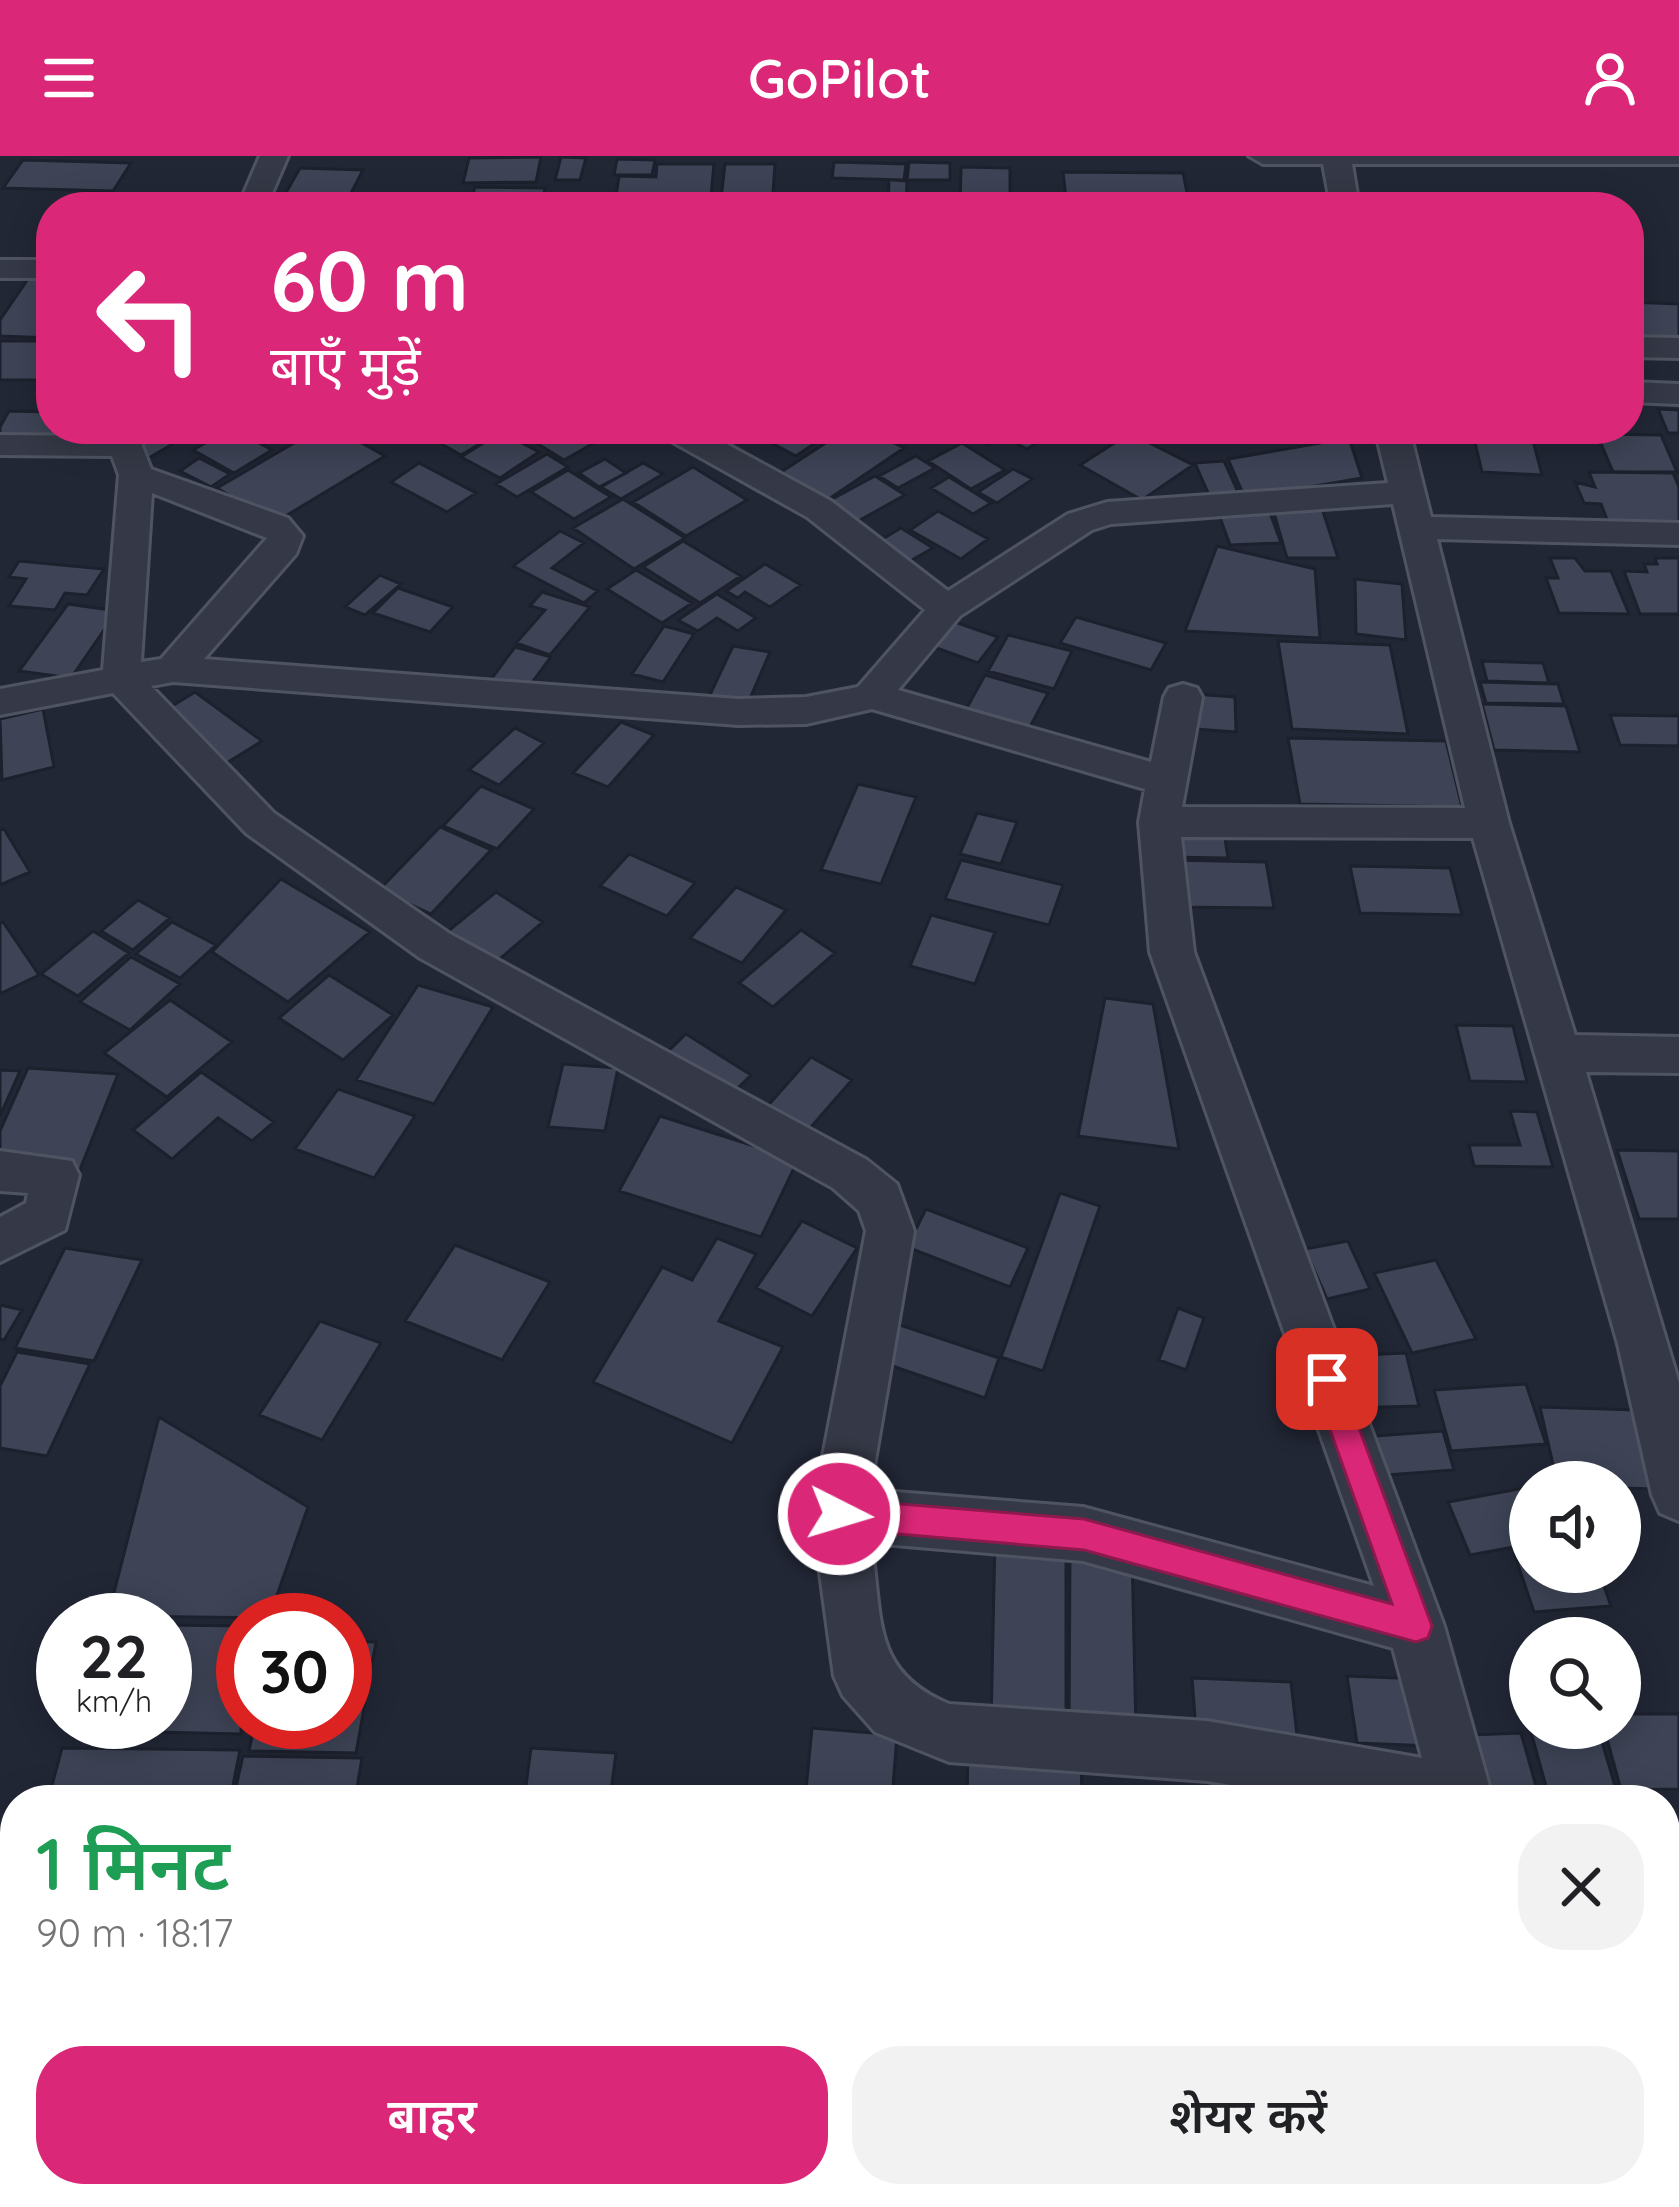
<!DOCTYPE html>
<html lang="hi">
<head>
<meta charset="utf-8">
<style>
  :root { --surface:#fff; --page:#f2f2f2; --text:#202124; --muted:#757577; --accent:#db2777 }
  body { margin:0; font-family:Quicksand,"Noto Sans Devanagari",sans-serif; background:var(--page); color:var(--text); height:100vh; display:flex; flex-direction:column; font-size:45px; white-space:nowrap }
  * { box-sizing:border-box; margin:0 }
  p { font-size:39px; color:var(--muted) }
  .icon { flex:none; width:66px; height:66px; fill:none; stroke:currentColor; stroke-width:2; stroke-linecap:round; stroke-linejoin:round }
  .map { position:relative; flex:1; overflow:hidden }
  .drawer { position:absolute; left:0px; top:1629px; width:1680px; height:423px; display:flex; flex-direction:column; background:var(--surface); border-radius:48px 48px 0 0; box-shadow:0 6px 30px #0003 }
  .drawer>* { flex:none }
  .top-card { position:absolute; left:36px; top:36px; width:1608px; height:252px; border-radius:48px; box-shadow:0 6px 30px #0003; background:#db2777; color:#fff; overflow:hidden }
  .controls { position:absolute; left:1509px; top:1305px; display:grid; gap:24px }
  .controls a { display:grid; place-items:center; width:132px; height:132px; border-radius:50%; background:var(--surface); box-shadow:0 6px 30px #0003; font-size:60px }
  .speed { position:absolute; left:36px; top:1437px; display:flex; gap:24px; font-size:60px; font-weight:700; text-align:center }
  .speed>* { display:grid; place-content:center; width:156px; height:156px; border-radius:50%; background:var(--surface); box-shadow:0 6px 30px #0003; line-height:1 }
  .speed small { font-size:30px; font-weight:400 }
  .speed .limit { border:18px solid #d22; background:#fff; color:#111 }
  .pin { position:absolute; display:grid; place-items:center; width:102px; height:102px; color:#fff; margin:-51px; border-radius:24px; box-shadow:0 6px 18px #0006 }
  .me { position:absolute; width:132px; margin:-66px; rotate:95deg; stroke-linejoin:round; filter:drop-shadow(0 0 9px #0008) }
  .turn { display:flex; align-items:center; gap:42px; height:252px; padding:0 36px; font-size:54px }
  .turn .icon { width:156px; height:156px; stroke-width:2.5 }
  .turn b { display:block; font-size:84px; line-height:102px }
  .round { display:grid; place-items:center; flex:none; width:126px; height:126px; border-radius:48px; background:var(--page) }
  .overview { display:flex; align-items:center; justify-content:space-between; height:204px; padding:0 36px }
  h1 { font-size:72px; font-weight:600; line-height:90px; color:#1e9e55 }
  .primary-button { display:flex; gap:24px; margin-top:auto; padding:24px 36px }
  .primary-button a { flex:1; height:138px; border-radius:48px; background:var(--accent); color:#fff; font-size:48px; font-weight:600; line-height:138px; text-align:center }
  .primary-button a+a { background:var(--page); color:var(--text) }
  header { display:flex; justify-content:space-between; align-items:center; height:156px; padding:0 36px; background:var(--accent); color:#fff; font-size:54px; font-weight:600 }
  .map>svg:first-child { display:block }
  .building { fill:#3e4456; stroke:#1c212d; stroke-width:3 }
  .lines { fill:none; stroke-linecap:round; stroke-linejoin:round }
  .street-casing { stroke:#4f5462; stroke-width:6 }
  .secondary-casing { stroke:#4f5462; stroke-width:6 }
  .street { fill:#353947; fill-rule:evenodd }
  .secondary { fill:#43485a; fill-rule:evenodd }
  .route { fill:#db2777; stroke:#8e194d; stroke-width:3 }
</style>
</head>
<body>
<header><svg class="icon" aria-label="menu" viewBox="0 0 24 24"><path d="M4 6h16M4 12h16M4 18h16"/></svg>GoPilot<svg class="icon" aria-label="person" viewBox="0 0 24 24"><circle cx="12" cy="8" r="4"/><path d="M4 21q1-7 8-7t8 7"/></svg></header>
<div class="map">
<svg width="1679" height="2051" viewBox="0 0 1679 2051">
  <rect width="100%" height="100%" fill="#222736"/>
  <path class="building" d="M541,1l-5,25 -73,1 6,-25z
    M561,1l25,1 -6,22h-25z
    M617,3l38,1 -3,15h-38z
    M23,4l108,3 -18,28 -110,-3z
    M834,6l72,2 -2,16 -72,-2z
    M909,6l41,1v17h-43z
    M657,8h57l-4,43 -95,-4 4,-27 37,1z
    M725,8h50l-3,43h-52z
    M961,11l49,1v39h-50z
    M300,12l63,2 -15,29 -64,-3z
    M1063,16l120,1 7,34h-123z
    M889,24l18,1 -1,26h-18z
    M475,31l70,1 -4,19h-72z
    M28,123h23v59l-51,-2v-16z
    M1629,146l50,2v41l-50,-2z
    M0,185h51v39h-51z
    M1658,253l21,1v23h-11z
    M9,255l42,1v17h13l-7,14 -57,-1v-15z
    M136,273h39l11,7 -39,23z
    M229,273h5l38,21 -38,23 -41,-23z
    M318,273h19l48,27 -111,67 -57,-35z
    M456,273h43l3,2 -41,24 -25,-14z
    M527,273h72l9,6 -44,25 -44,-27z
    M779,273h23l19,10 -25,17 -32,-17z
    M847,273h20l37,19 -81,55 -48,-27z
    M981,273h32l25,13 -11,7 -25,-13 -14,9 -17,-10z
    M1452,273h78l12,46 -60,-3 -8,-34 -20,-1z
    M501,276l38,20 -39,26 -39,-21z
    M1130,277l63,32 -51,35 -62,-35z
    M1597,278l64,1 16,37h-64z
    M1349,282l13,40 -117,20 -17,-39z
    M962,287l43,27 -34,19 -43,-28z
    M547,298l21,13 -51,30 -21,-13z
    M916,300l19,12 -37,20 -19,-12z
    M199,302l31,16 -19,13 -31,-16z
    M605,303l21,14 -27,14 -20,-14z
    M1224,305l17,38 -29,3 -17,-39z
    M419,307l57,30 -29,19 -56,-30z
    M643,307l20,11 -42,25 -20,-12z
    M693,311l54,33 -61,36 -53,-34z
    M1013,313l20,10 -36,24 -19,-11z
    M568,314l43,27 -37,22 -43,-27z
    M1589,316l84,1 6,14v41l-69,-1 -9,-23 -17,-1 -9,-21 20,5z
    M875,320l30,19 -52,29 -30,-20z
    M949,321l42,26 -18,11 -42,-26z
    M623,343l62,39 -51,31 -61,-41z
    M1321,349l17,53h-51l-15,-52z
    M1269,354l12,33 -51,2 -12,-33z
    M938,355l50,28 -27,20 -51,-29z
    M901,372l32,20 -28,16 -31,-20z
    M560,375l24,12 -32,25 46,23 -14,12 -71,-37z
    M683,385l58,35 -41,27 -57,-36z
    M1217,390l98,23 5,69 -135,-7z
    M1550,402h25l10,13h26l18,43 -70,-1 -13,-35h12z
    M1655,402h24v56h-39l-16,-43 23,1 -3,-8h13z
    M19,405l85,8 -17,26 -22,-2 -10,17 -46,-4 17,-27 -17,-2z
    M765,408l36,21 -31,22 -25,-15 -7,6 -12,-7z
    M636,414l56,33 -30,20 -55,-34z
    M380,419l21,9 -36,31 -20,-8z
    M1355,423l47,5 4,56 -50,-6z
    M398,432l55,19 -23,25 -57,-19z
    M542,436l48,15 -40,48 -34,-12 29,-33 -15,-4z
    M717,438l39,24 -18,13 -21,-13 -19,13 -20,-11z
    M68,448l49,7 -46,67 -52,-7z
    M1076,461l90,26 -15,27 -91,-27z
    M952,465l46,16 -20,26 -47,-17z
    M664,470l30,8 -31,48 -31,-8z
    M1008,479l64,16 -18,38 -66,-18z
    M1278,485l112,4 18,89 -116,-5z
    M733,490l37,6 -25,58 -39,-7z
    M515,491l36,10 -26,35 -36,-10z
    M1482,505l61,2 6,20 -62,-2z
    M985,519l63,18 -24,45 -64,-18z
    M1480,526l78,2 6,20 -78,-1z
    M195,536l67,49 -37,23 -66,-50z
    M1194,538l41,3 1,35 -41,-3z
    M1482,548l84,2 14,46 -86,-2z
    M43,553l11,58 -52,13 -2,-61z
    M1610,559l69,1v30l-59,-1z
    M621,566l33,13 -46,52 -35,-14z
    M515,572l29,15 -45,42 -30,-15z
    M1288,582l158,3 16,66 -162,-3z
    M858,628l58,13 -35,87 -60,-14z
    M481,630l53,23 -37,40 -54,-23z
    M977,657l40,9 -16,42 -41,-10z
    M1161,670h62l5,32 -63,-1z
    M440,671l51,23 -60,64 -52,-24z
    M4,673l26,43 -30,13v-55z
    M629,698l66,29 -28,33 -67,-30z
    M961,704l102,25 -14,40 -104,-26z
    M1170,704l96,2 8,46 -98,-1z
    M1350,710l100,2 12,47 -102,-2z
    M281,723l89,53 -82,70 -76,-50z
    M736,731l50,23 -44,53 -52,-25z
    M496,736l47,30 -54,46 -47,-32z
    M138,744l32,18 -37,32 -32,-19z
    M931,759l64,17 -20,52 -65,-18z
    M3,766l36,53 -39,19v-71z
    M172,766l44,23 -36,33 -44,-24z
    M801,774l34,23 -62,54 -34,-24z
    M93,775l36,22 -51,43 -37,-22z
    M131,801l49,27 -50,46 -50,-28z
    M329,819l64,40 -50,45 -64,-42z
    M418,829l75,22 -59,97 -78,-24z
    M1105,842l48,6 26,145 -101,-13z
    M170,844l62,42 -65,55 -63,-44z
    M1456,869l57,1 14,56 -57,-1z
    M686,878l65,41 -27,27 -64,-43z
    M811,901l41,23 -55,63 -41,-24z
    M563,908l55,4 -13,63 -57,-4z
    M28,912l90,6 -39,98 -79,-5v-36z
    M0,914l20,1 -20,45z
    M201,916l73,50 -22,19 -34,-23 -46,41 -39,-29z
    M338,933l77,27 -41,62 -79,-29z
    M1510,955l27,1 16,55 -79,-1 -5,-21h51z
    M660,960l138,44 -37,77 -142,-46z
    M1617,994l62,1v68h-40z
    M1060,1037l40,13 -57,165 -42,-14z
    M926,1053l102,39 -18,39 -103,-40z
    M802,1065l55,27 -45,68 -56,-28z
    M717,1082l39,16 -37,67 64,26 -51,96 -139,-61 69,-115 30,13z
    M1348,1085l22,48 -43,10 -22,-50z
    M455,1089l95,37 -48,78 -97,-39z
    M65,1092l77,12 -48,101 -79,-13z
    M1436,1104l40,79 -64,14 -38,-80z
    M0,1149l22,5 -18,30 -4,-1z
    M1178,1152l26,10 -18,52 -27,-10z
    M320,1165l61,22 -59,97 -63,-25z
    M888,1165l111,37 -14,40 -113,-39z
    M17,1196l73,12 -43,92 -47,-8v-62z
    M1406,1197l13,53 -73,2 -11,-52z
    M1526,1228l20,60 -95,7 -17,-61z
    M1540,1251l97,3 21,79 -38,-1v-6h-63z
    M159,1261l149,90 -39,111 -161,-2z
    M1443,1275l11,39 -81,6 -11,-39z
    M1530,1331v57l-60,11 -22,-53z
    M995,1381l71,5v189l-75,-6z
    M1070,1391l62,4 4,182 -67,-6z
    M1530,1392v24h69l12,34 -77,6 -21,-62z
    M165,1469l78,1 -2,108 -175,-4 2,-8h97z
    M345,1485l31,1 -20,111 -107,-2 6,-29h90z
    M1347,1520l75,3 11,67 -76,-3z
    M1192,1522l99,4 6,53 -101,-4z
    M1516,1522h14v50h68l19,65 -68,4z
    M1620,1558h59v75l-58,1 -17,-62h16z
    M812,1572l85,7 -5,65h-87z
    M1521,1577l19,67h-53l-16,-65z
    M62,1592l178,2 -10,50h-182z
    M531,1592l85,5 -6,47h-86z
    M968,1596l113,5 1,43h-115z
    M243,1600l119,2 -7,42h-122z"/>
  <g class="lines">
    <g class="street-casing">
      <path id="street" d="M260,0h28l-22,51h-28z
        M1249,0h430v8h-327l7,43h-28l-8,-43h-60z
        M0,104h51v18h-51z
        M1629,181l50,1v20l-50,-1z
        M1629,226l50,2v20l-50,-2z
        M111,273h34l-3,17 9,23 137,49 15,18 -7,18 -92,105 534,40 68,-2 52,-10 67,-77 -118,-93 -145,-81 -5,-7h42l132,72 117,90 120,-77 39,-12 281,-19 -13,-54h34l22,88 248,6v22l-242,-6 72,284 66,212 104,2v36l-93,-1 93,311v138l-19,-8 -8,-18 -34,-151 -145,-506 -292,-1 13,115 250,674 49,174h-174l-112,-19 -258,-19 -74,-30 -32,-36 -9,-20 -22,-162 54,-283 -7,-20 -26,-23 -413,-230 -174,-125 -133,-140 -113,22v-26l103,-19 16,-195 -7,-19 -112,-1v-20l110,1zM152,337l115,45 -106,121 -20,3zM1393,348l72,304 -283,-1 20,-110 -5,-9 -14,-4 -14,4 -5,9 -13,65 -253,-72 62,-74 132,-86 19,-6zM173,526l565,43 68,-1 66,-15 273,80 -6,33 11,130 224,634 -291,-79 -213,-17 44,-259 -17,-47 -30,-24 -417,-226 -176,-121 -123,-127zM871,1387l212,18 310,87 29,110 -215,-37 -258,-17c-79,-33 -66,-87 -78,-161z
        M0,995l72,10 7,14 -14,55 -65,32v-45l26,-14 2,-10 -28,-2z
        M394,2037h68l-2,14h-68z
        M1525,2037h68l3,14h-68z"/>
    </g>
    <g class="secondary-casing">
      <path id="secondary" d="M0,1968h15v69h37l-4,10 -48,4z
        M471,2037h396l6,14h-396z"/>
    </g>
    <use href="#street" class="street"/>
    <use href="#secondary" class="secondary"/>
  </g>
  <path class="route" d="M1327,1210l10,4 4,9 91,247 -4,12 -12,4 -332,-92 -245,-21 -11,-4 -4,-11 4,-10 11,-5 245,20 308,85 -80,-225 4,-9z"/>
</svg>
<div class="controls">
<a><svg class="icon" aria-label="sound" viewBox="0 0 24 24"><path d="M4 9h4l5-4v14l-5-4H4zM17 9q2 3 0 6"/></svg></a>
<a><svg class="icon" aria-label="search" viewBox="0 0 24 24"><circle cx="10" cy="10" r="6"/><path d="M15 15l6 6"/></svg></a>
</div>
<div class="speed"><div>22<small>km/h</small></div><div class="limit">30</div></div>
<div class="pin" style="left:1327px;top:1223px;background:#d93025"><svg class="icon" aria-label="arrive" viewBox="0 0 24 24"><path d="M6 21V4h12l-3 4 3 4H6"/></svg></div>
<svg class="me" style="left:839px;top:1358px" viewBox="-20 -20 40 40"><circle r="17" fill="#db2777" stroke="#fff" stroke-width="3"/><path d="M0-11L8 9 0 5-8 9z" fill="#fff"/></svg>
<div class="top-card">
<div class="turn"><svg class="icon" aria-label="left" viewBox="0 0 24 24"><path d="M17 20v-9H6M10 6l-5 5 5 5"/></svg><div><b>60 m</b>बाएँ मुड़ें</div></div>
</div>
<section class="drawer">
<div class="overview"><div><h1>1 मिनट</h1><p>90 m · 18:17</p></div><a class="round"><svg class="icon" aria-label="close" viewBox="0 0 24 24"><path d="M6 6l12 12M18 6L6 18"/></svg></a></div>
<div class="primary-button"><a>बाहर</a><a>शेयर करें</a></div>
</section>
</div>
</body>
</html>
